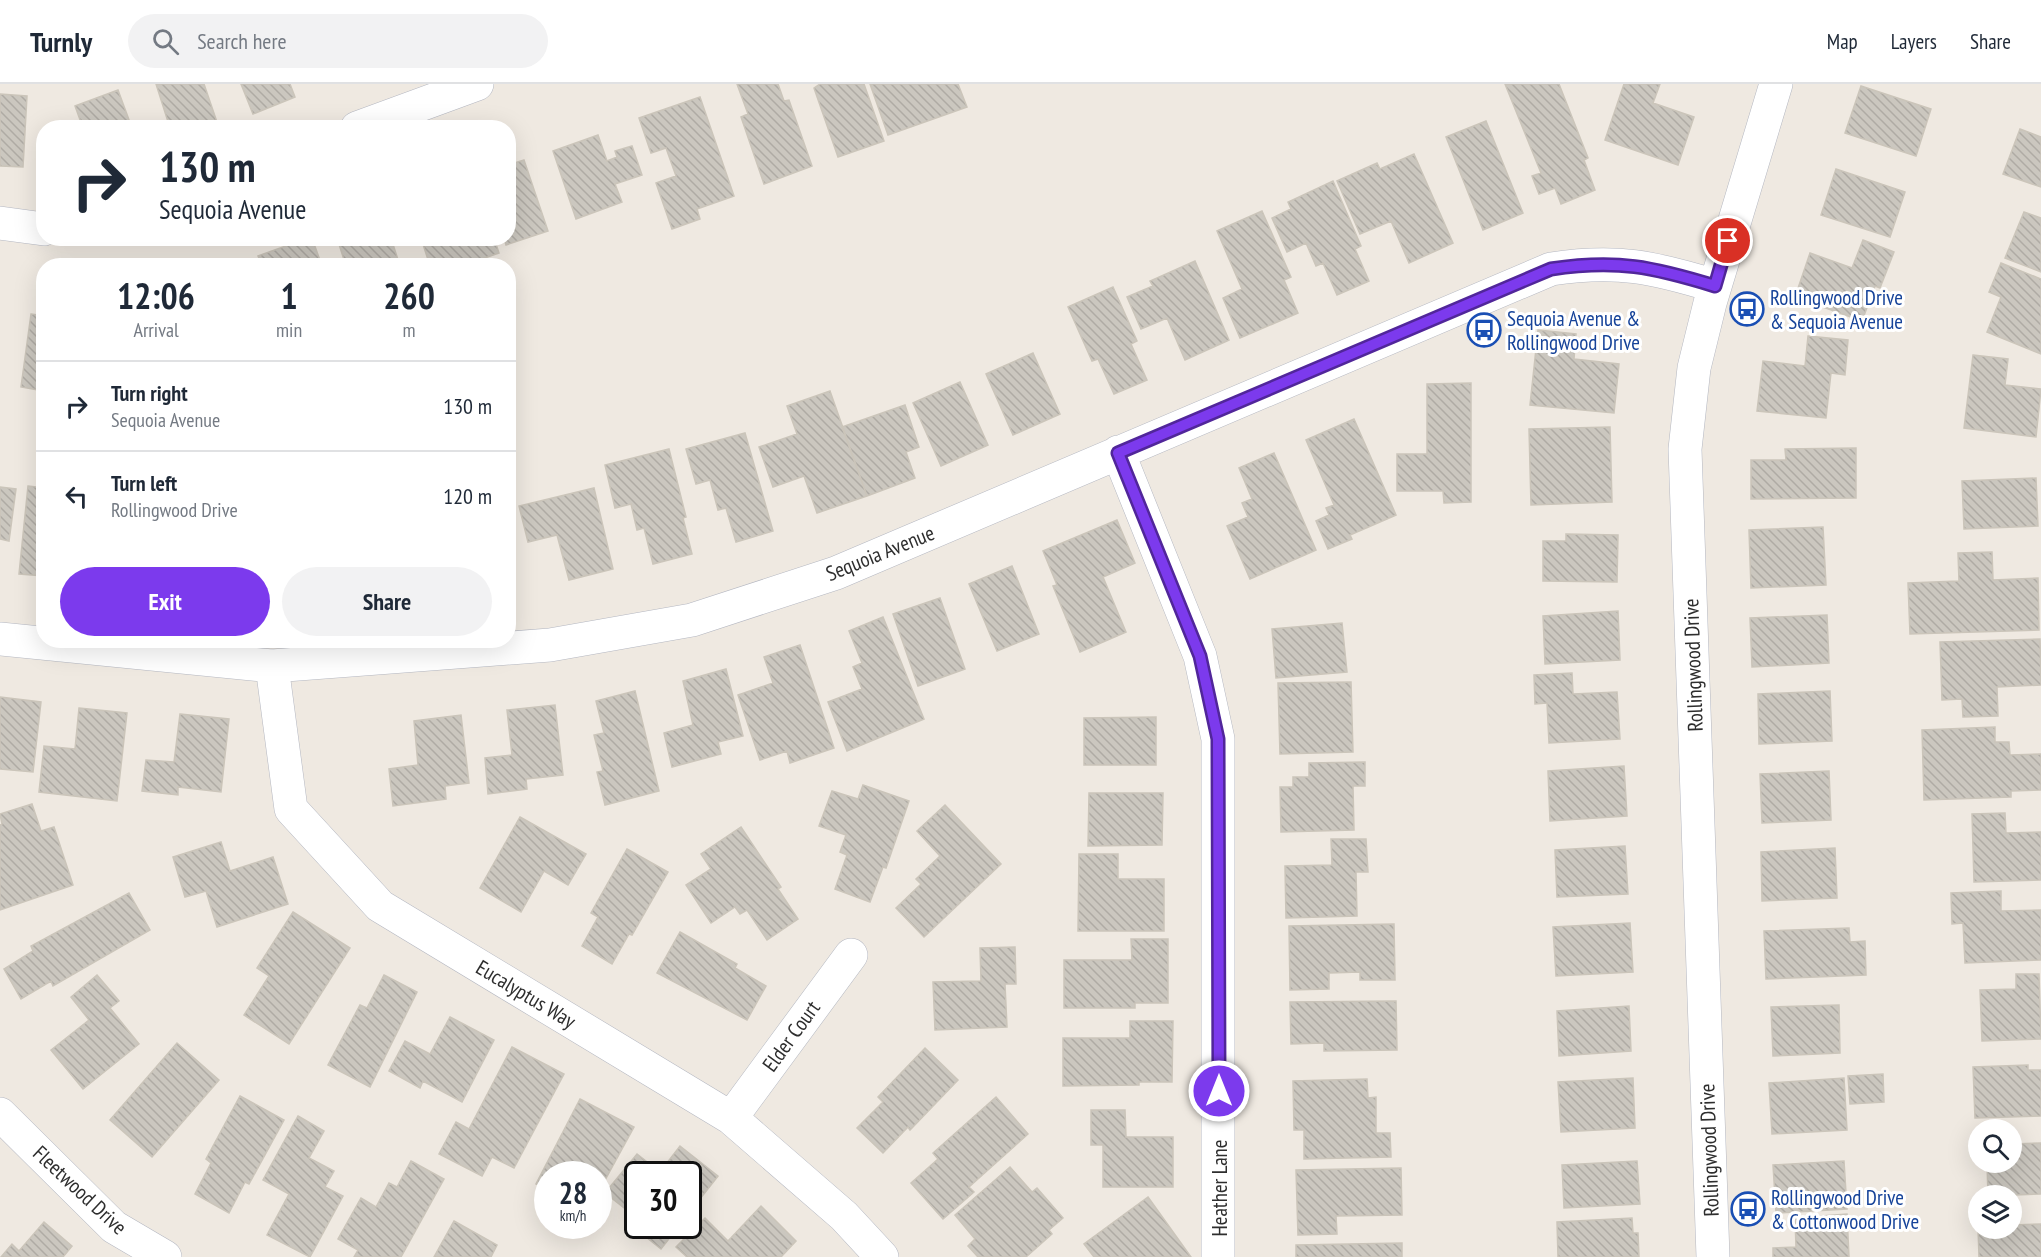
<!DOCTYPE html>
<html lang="en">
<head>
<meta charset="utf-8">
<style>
  :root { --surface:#fff; --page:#f2f2f3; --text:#1f2937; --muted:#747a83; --line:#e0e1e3; --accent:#7c3aed }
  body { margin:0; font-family:"PT Sans Narrow",sans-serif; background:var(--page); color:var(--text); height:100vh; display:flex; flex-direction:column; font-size:22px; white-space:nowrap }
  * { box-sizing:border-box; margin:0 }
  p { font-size:20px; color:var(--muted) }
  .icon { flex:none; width:33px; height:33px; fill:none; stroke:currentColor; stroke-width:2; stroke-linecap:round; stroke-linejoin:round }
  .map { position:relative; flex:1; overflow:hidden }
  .side { position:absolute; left:36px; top:174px; width:480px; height:390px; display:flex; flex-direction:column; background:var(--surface); border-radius:24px; box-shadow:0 6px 24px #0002 }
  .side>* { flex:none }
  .banner { position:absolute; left:36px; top:36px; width:480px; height:126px; border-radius:24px; box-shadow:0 6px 24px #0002; background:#fff; color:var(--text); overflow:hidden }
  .fabs { position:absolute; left:1968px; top:1035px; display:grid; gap:12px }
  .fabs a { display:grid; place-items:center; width:54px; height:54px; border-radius:50%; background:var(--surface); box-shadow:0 6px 24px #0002; font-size:30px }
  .speed { position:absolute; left:534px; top:1077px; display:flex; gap:12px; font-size:30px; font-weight:700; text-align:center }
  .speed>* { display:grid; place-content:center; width:78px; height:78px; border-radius:50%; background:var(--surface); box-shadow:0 6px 24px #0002; line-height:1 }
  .speed small { font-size:15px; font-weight:400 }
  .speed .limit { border:3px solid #111; border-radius:9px; background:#fff; color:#111 }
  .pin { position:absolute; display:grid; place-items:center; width:51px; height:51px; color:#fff; margin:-26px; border:3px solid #fff; border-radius:50%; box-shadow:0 2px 6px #0007 }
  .me { position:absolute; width:66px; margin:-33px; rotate:0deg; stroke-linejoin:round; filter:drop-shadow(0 0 4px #0008) }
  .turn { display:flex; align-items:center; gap:21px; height:126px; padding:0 24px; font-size:27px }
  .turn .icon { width:78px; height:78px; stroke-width:2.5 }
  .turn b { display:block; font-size:42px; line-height:51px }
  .eta { display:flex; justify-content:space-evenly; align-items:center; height:102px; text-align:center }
  .eta b { font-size:36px; font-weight:700; line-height:42px }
  .action { display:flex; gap:12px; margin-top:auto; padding:12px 24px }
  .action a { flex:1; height:69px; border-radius:36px; background:var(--accent); color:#fff; font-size:24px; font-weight:700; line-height:69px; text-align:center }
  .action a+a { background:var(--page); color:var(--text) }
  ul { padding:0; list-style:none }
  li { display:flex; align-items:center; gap:18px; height:90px; padding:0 24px; border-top:2px solid var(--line) }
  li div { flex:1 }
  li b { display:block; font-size:22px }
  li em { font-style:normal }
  header { display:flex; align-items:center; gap:36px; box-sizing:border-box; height:84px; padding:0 30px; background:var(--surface); border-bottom:2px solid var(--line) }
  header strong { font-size:28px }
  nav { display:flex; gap:33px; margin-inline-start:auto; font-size:21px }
  .search { width:420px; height:54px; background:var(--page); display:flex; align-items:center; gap:15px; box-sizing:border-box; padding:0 21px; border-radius:33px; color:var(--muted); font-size:22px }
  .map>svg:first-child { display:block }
  .building { fill:url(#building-back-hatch); stroke:#cbc5ba; stroke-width:1.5 }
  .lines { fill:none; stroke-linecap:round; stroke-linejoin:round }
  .street-casing { stroke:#b4b7c1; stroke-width:34 }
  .street { stroke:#fff; stroke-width:33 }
  .route-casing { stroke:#51269a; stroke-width:15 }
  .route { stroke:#7c3aed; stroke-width:10 }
  .labels { text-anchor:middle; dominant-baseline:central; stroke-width:6; stroke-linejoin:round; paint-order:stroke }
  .transit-label { font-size:21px; fill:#164399; stroke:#fff; text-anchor:start }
  .street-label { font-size:21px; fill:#2e2e2e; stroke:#fff }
</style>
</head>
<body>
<header>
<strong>Turnly</strong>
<div class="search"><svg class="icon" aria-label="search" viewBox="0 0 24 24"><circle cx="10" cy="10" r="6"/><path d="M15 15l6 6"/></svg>Search here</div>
<nav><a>Map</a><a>Layers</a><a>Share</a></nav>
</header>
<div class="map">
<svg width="2041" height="1173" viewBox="0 0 2041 1173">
  <defs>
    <pattern id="building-back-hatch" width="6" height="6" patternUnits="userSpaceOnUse" patternTransform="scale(1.5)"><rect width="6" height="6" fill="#cbc7bf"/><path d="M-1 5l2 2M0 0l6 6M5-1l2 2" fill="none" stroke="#afaba4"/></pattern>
  </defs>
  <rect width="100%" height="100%" fill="#efe9e1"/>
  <path class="building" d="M156,0h48l15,44h-49z
    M241,0h49l5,13 -42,17z
    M737,0h41l6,17 5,-1 23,66 -48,18 -23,-67 7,-3z
    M820,0h44l20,57 -46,16 -24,-69z
    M870,0h88l9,23 -79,28z
    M1505,0h54l29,74 -4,2 11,30 -34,14 -6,-16 -16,6 -7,-18 9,-3z
    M1624,0h36l-7,19 41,14 -16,48 -73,-25z
    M1861,2l70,23 -15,47 -71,-23z
    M118,6l14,38h-49l-8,-22z
    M0,10l27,2 -4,71 -23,-1z
    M700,13l34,99 -37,13 3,10 -28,10 -16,-46 20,-7 -10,-28 -15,5 -12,-35z
    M1486,37l37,92 -40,17 -37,-93z
    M2020,45l21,8v50l-38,-13z
    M598,51l9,26 10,-4 -2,-6 17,-5 10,29 -27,9 7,18 -46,17 -23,-68z
    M1414,70l39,89 -44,20 -18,-42 -31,13 -23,-53 40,-18 3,6z
    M524,76l24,71 -42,14 -2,-7h4v-73z
    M1836,85l69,23 -15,45 -69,-22z
    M1333,97l28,65 -6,3 14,32 -32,14 -14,-32 -7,3 -10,-23 -19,9 -15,-34 19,-9 -3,-7z
    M1262,127l29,66 -7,3 14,33 -58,25 -17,-40 19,-9 -25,-58z
    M2024,128l17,6v54l-36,-14z
    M308,154h4l10,28h-60l-4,-10z
    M337,154h54l9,28h-54z
    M421,154h73l5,15 -20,7 2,6h-51z
    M1863,156l31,12 -14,36 -5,-2 -13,35 -67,-24 15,-44 42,15z
    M1195,177l34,79 -44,20 -18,-42 -26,11 -14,-32 26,-11 -3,-5z
    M2001,179l40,16v75l-54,-22 14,-35 -12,-5z
    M1113,203l24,54 -6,3 16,36 -33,14 -16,-35 -6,2 -24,-54z
    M31,230l13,2v75l-23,-4z
    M1538,246l38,4 -2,25 45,5 -5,49 -84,-8z
    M1808,252l40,4 -3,35 -14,-2 -5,45 -69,-7 6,-50 42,5z
    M1033,269l27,61 -47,21 -27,-61z
    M1973,271l35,4 -3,26 36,4 -5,48 -72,-9z
    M960,298l28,63 -47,21 -28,-63z
    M1471,299v119l-27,1 -1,-12h-46v-37h30v-70z
    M830,307l37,105 -50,17 -13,-37 -31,11 -14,-40 38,-13 -10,-28z
    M905,321l14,42 -13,5 9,26 -48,18 -25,-69z
    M1354,335l42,96 -46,20 2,4 -24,10 -12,-28 13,-6 -3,-7 8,-3 -28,-65z
    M1610,343l2,75 -81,3 -2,-76z
    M745,349l28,98 -37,11 -10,-34 -8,2 -8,-30 -14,4 -10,-35z
    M1856,364v50l-105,1v-39h35l-1,-11z
    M669,365l17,68 -3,1 9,36 -39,10 -9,-36 -7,2 -6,-26 -16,4 -10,-43z
    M1274,369l42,97 -66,29 -23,-53 21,-9 -6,-14 10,-4 -13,-31z
    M2036,394l2,48 -74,3 -2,-48z
    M28,402l16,2v88l-25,-2z
    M0,403l16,2 -7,52 -9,-2z
    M594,404l19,81 -44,11 -12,-45 -29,7 -9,-36z
    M508,415l7,52h-4l4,37 -7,1z
    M1117,436l18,43 -32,14 23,55 -46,20 -27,-66 4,-1 -14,-34z
    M1823,443l3,58 -75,3 -2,-58z
    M1566,450l52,1 -1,47 -74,-1v-40h23z
    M1992,468l1,28 45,-2 1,52 -129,4 -2,-51 51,-2 -1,-28z
    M1012,482l27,68 -42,17 -28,-67z
    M940,514l25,71 -47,17 -25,-72z
    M1618,527l2,49 -75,4 -2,-48z
    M1827,531l2,48 -77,4 -2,-49z
    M883,533l41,102 -77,32 -19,-49 34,-13 -9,-22 9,-4 -13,-32z
    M1342,539l5,49 -71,6 -4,-49z
    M2040,555l1,46 -44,2 1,29 -35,1 -1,-18 -20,1 -2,-58z
    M800,561l34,103 -44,15 -3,-12 -27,9 -22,-65 35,-12 -9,-26z
    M726,585l17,67 -25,6 3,12 -49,13 -8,-34 29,-8 -10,-44z
    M1572,589l1,21 44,-2 3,47 -71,4 -2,-40 -12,1 -1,-29z
    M1351,598l2,70 -73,2 -2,-71z
    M635,607l24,100 -54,14 -8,-33 6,-1 -9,-36 10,-2 -8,-32z
    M1830,607l2,50 -73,3 -1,-50z
    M0,613l41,5 -8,70 -33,-3z
    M555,621l8,70 -37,4 1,10 -39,5 -3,-36 27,-3 -5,-45z
    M79,624l48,5 -10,88 -78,-9 5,-46 31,3z
    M180,630l49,5 -8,73 -43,-5v8l-36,-4 4,-31 28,2z
    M461,631l8,68 -24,3 1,13 -53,7 -4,-37 29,-4 -4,-44z
    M1156,633v48h-72v-47z
    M1995,643v15h14l1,13 31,-1v36l-30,1v6l-87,3 -2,-70z
    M1365,678v24h-12l1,44 -73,2 -1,-45h13v-10h16v-14z
    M1624,682l3,50 -77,5 -2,-50z
    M1829,687l2,49 -69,3 -2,-49z
    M863,701l46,16 -23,67 -3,-1 -13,35 -35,-13 12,-34 -7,-3 6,-17 -27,-9 13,-35 26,8z
    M1089,709h74l-1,52 -74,1z
    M32,720l9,27 13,-4 19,58 -73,25v-85l2,-1 -2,-10z
    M945,721l56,59 -77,73 -28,-29 25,-24 -5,-5 24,-23 -23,-25z
    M2005,729l1,20 35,-1v48l-67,2 -2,-68z
    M520,733l66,37 -18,31 -24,-14 -23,41 -41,-24z
    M741,743l40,60 -3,2 20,30 -31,21 -20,-30 -7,4 -5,-7 -24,16 -25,-38 25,-16 -10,-15z
    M1331,755h35l2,33h-12l1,44 -71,2 -1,-52 47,-1z
    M221,758l9,29 43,-14 15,47 -71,23 -11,-36 -21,6 -12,-40z
    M1625,762l3,48 -71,3 -2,-47z
    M1835,764l2,50 -75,3 -1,-49z
    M627,765l41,23 -36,63 -3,-1 -17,30 -30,-18 16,-29 -7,-4z
    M1079,770h39v25h46v52h-86z
    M2001,807v20l40,-1v50l-76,3 -2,-40 -11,1 -1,-31z
    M129,809l21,37 -97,56 -2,-5 -30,18 -17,-30 29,-18 -2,-5z
    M293,828l57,36 -61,96 -45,-29 25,-39 -12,-8z
    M1630,839l3,49 -77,4 -3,-49z
    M1394,840l1,56h-35v-8l-31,1v16l-39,1 -1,-64z
    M1849,844l1,14 15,-1 1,34 -100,4 -2,-48z
    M680,848l57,32 -2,4 31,18 -19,34 -90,-47z
    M1131,855h37v64h-33v5h-71v-48h68z
    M1015,863l1,37h-11l2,43 -72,3 -2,-48 48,-1 -1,-33z
    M2016,890h23l2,65 -59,2 -2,-51 36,-1z
    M97,891l22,26 -9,7 29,36 -56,45 -32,-39 38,-30 -18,-23z
    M384,891l33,17 -47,95 -42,-22 32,-60 7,3z
    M1396,917l1,49 -73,1v-8l-33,1 -1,-42z
    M1839,921l1,48 -67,3 -2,-49z
    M1629,922l2,45 -72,5 -2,-45z
    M450,933l44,23 -32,62 -39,-21 -3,7 -31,-17 16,-30 25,13z
    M1130,937h43l-1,61h-33v3l-76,1v-48h67z
    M177,959l42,37 -67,77 -42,-37z
    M512,963l52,27 -50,94 -22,-11 -10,19 -43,-22 17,-32 13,7z
    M925,964l33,32 -48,50 -2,-3 -25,26 -26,-25 26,-26 -5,-5z
    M2028,981v5h13v46l-66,2 -2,-51z
    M1883,990l1,28 -34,2 -2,-28z
    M1633,994l2,50 -74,4 -3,-50z
    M1844,994l3,52 -75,4 -3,-51z
    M1367,995l1,19 8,-1v36h14l1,24 -87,2v-29h-10l-1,-49z
    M240,1012l44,24 -35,64 -4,-2 -16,31 -34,-19 16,-31 -5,-4z
    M996,1013l32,37 -59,53 5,5 -31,27 -32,-36 27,-24 -5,-6z
    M580,1015l54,28 -36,66v-19h-50v16l-12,-6z
    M1091,1026h34l1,27h47v50h-70v-42h-12z
    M298,1032l26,15 -15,27 25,13 -9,16 18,9 -33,61 -43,-22 22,-41 -26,-14z
    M2041,1059v51l-53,2 -1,-34h25v-18z
    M680,1062l38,30 -30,38v-40h-50v52h41l-18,23 -34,-27 6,-7 -28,-22 32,-39 23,18z
    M411,1077l33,18 -43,78h-47l4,-7 -20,-11 23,-41 15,9 13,-24 8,4z
    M1637,1077l3,43 -76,4 -2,-43z
    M1844,1077l3,48 -71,4 -3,-48z
    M1010,1083l22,25 5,-4 26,30 -14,12 3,4 -26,23h-48l-10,-11 7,-7 -20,-24z
    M1401,1084l1,47 -66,1 1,18 -39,1 -2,-65z
    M1148,1113l43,60h-97l-10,-13z
    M761,1122l35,35 -15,16h-94l-11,-10 29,-29 23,23z
    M1847,1130l2,43h-76v-9l23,-1 -1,-29z
    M1632,1134l1,15h5l1,24h-81l-1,-35z
    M454,1137l43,24 -6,12h-57z
    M44,1138l28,24 -9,11h-62l11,-13 7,7z
    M2041,1140v33h-62l-1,-30 34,1v-3z
    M1402,1159v14h-106v-12z"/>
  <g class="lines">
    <g class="street-casing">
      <path id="street" d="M357,44l120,-44
        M0,139l44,6
        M1118,368l82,204 18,83v518
        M0,555l272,27 278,-21 142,-25 144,-47 715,-304c66,-10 102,-2 164,17
        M272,582l19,143 89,97 351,212 113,98 38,41
        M0,1030l114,113 51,30
        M731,1034l120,-163
        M1713,1173l-28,-808 9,-81 16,-65 66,-219"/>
    </g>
    <use href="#street" class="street"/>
  </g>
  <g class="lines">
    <g class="route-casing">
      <path id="route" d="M1219,1007l-1,-352 -18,-83 -82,-203 433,-184c66,-10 102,-2 164,17l13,-45"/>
    </g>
    <use href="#route" class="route"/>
  </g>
  <defs>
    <g id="bus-ring" transform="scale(1.725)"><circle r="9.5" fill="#fff" stroke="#1a4fb4" stroke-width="1.5"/><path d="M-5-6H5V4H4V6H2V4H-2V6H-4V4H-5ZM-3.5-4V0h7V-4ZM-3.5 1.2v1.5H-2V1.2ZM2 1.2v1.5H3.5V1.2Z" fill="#1a4fb4"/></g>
  </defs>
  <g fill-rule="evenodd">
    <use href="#bus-ring" x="1747" y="225"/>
    <use href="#bus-ring" x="1484" y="246"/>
    <use href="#bus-ring" x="1748" y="1125"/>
  </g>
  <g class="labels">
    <g class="transit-label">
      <text x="1770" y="213">Rollingwood Drive<tspan x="1770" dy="24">&amp; Sequoia Avenue</tspan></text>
      <text x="1507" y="234">Sequoia Avenue &amp;<tspan x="1507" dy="24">Rollingwood Drive</tspan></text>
      <text x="1771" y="1113">Rollingwood Drive<tspan x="1771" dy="24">&amp; Cottonwood Drive</tspan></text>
    </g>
    <g class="street-label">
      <text transform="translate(880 469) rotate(-22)">Sequoia Avenue</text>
      <text transform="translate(1693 581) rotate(-92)">Rollingwood Drive</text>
      <text transform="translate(526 910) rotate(31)">Eucalyptus Way</text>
      <text transform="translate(791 952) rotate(-54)">Elder Court</text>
      <text transform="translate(1709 1066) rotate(-92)">Rollingwood Drive</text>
      <text transform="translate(1219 1104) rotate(-90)">Heather Lane</text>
      <text transform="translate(80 1106) rotate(43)">Fleetwood Drive</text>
    </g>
  </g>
</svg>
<div class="fabs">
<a><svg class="icon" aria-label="search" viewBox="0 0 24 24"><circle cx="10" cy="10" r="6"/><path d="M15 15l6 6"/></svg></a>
<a><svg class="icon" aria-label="layers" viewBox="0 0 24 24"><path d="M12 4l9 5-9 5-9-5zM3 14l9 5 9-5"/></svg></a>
</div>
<div class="speed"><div>28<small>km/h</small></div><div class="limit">30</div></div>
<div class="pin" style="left:1728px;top:157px;background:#d93025"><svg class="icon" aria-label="arrive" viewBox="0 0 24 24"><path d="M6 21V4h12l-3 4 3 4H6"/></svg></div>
<svg class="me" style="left:1219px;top:1007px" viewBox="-20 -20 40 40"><circle r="17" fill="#7c3aed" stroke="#fff" stroke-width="3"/><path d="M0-11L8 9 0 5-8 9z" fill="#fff"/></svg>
<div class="banner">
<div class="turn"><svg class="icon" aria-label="right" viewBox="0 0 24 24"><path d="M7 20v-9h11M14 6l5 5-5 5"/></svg><div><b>130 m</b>Sequoia Avenue</div></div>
</div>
<section class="side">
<div class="eta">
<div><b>12:06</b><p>Arrival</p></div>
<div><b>1</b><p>min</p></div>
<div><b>260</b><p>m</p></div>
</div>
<ul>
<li><svg class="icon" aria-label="right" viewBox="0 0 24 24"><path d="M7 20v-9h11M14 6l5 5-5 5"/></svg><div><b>Turn right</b><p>Sequoia Avenue</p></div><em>130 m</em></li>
<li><svg class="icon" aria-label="left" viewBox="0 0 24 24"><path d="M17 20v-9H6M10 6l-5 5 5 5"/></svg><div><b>Turn left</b><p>Rollingwood Drive</p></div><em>120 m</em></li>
</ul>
<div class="action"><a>Exit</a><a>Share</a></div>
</section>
</div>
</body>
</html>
